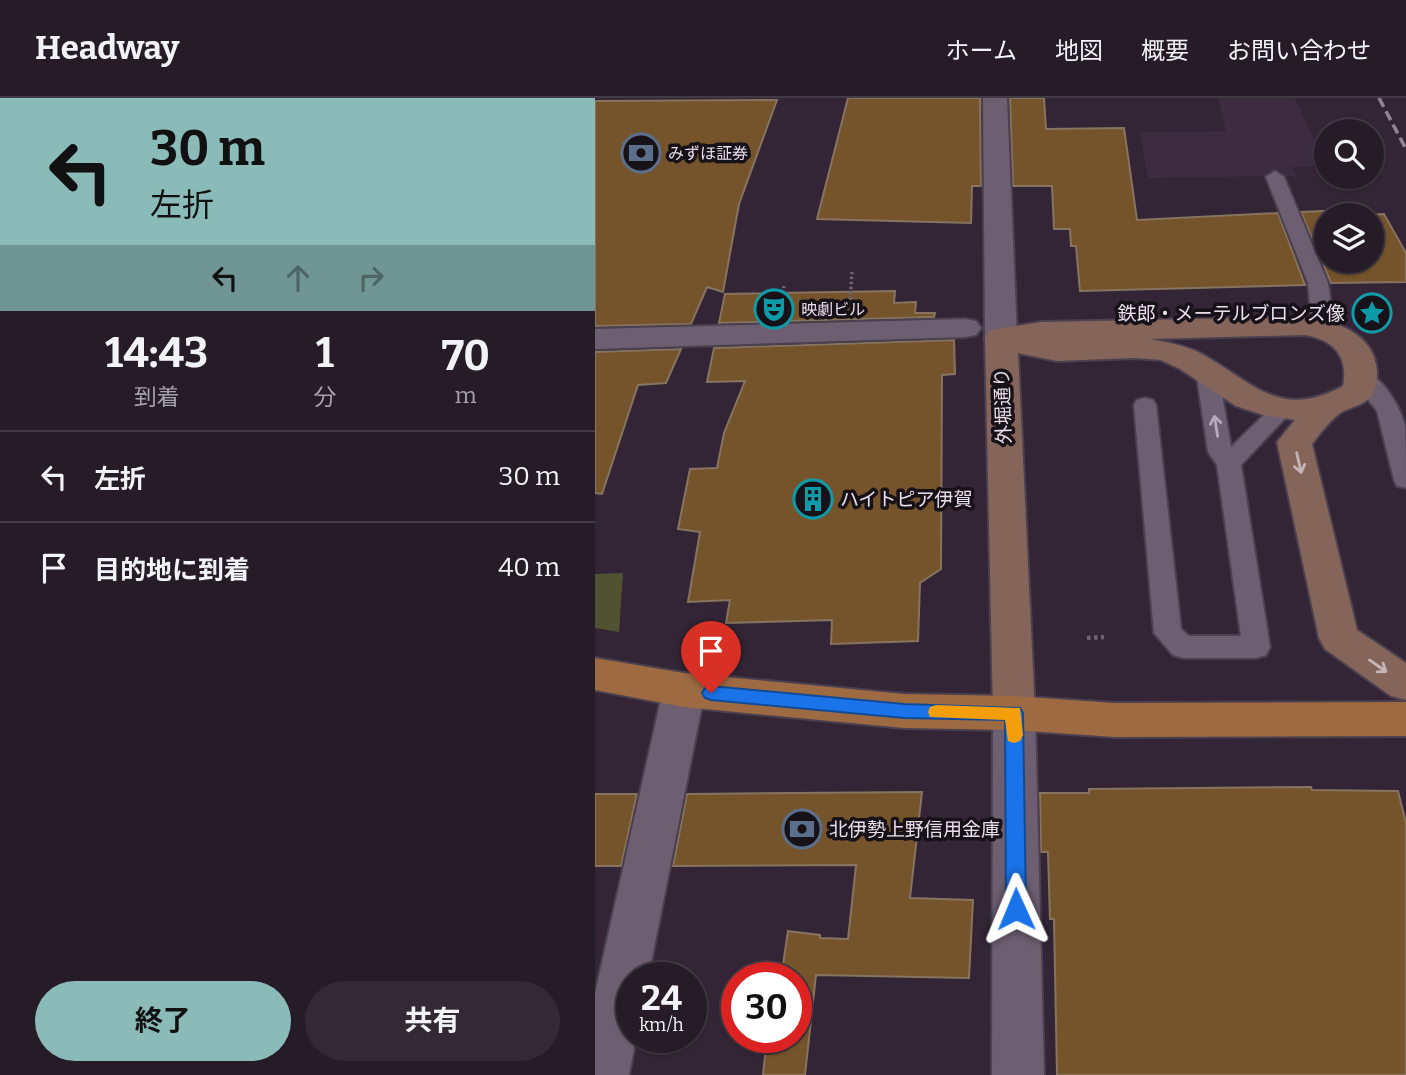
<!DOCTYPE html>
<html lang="ja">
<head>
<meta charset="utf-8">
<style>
  :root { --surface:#261c28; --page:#322934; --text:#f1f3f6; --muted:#a4a1a8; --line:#423a45; --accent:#8bbbb9 }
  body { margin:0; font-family:Bitter,"Noto Sans JP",serif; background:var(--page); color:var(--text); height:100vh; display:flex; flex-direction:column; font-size:26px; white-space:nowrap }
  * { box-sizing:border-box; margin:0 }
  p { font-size:23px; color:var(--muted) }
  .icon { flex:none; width:38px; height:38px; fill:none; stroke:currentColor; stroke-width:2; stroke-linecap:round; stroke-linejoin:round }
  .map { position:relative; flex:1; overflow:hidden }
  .panel { display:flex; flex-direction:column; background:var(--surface); width:595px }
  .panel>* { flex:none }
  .banner { background:#8bbbb9; color:#111; overflow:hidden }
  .controls { position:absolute; left:719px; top:21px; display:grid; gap:14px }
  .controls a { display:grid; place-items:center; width:70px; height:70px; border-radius:50%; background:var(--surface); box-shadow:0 2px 5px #0004,0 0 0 2px var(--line); font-size:35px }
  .speed { position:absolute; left:21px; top:864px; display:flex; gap:14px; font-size:35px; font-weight:700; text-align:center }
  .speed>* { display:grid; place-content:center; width:91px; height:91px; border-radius:50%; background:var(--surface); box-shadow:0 2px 5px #0004,0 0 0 2px var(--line); line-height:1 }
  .speed small { font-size:18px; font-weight:400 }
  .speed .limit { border:10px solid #d22; background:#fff; color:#111 }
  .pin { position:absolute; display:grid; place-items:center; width:60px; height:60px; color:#fff; margin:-72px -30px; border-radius:50% 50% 50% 0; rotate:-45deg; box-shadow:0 0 7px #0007 }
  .pin .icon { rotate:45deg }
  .me { position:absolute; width:77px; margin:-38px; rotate:359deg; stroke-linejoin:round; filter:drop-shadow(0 0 5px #0008) }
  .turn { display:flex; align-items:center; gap:24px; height:147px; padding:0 35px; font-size:32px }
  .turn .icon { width:91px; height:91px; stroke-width:2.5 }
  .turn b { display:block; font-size:49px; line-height:60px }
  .lanes { display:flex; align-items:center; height:66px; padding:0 35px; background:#0003; justify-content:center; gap:35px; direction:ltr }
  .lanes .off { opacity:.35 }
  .eta { display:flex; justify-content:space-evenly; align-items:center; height:119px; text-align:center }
  .eta b { font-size:42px; font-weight:700; line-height:49px }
  .button { display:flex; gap:14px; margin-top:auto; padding:14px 35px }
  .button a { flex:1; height:80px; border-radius:42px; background:var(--accent); color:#111; font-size:28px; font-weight:700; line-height:80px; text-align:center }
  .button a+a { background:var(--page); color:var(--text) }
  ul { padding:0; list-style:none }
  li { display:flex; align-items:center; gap:21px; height:91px; padding:0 35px; border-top:2px solid var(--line) }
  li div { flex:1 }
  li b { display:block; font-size:26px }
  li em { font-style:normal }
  header { display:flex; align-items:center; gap:42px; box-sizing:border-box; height:98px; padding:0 35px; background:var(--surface); border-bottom:2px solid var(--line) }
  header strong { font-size:33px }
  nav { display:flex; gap:38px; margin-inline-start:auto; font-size:24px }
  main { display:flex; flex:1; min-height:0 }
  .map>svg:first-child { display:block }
  .built { fill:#3d2b42 }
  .green { fill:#505232 }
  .building { fill:#76542b; stroke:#867460; stroke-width:2 }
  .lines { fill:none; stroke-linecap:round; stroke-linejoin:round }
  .lane-casing { stroke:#4b404f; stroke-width:4 }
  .street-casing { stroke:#4b404f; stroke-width:4 }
  .secondary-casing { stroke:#4b404f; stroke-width:4 }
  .primary-casing { stroke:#4b404f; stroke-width:4 }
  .path-far1 { stroke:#6f6272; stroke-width:3.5; stroke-dasharray:2.5 2.5; stroke-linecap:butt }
  .path { stroke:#6f6272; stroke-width:4.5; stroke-dasharray:3.5 3.5; stroke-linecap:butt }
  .lane { fill:#6e5e72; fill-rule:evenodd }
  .street { fill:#6e5e72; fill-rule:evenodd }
  .secondary { fill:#85645a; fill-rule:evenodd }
  .primary { fill:#9d6a42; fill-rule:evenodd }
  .rail { stroke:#908493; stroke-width:3.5; stroke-dasharray:10 5; stroke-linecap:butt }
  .oneway { stroke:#b7abbb }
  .oneway2 { stroke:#c5b4b8 }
  .route { fill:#1a73e8; stroke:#114b97; stroke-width:2 }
  .slow { fill:#f59e0b }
  .labels { text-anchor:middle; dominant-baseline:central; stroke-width:7; stroke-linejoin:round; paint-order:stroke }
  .far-poi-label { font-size:16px; fill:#e8dfeb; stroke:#171118; text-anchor:start }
  .poi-label { font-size:19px; fill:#e8dfeb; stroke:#171118; text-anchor:start }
  .street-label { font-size:19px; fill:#e8dfeb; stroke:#171118 }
</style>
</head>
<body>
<header>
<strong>Headway</strong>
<nav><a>ホーム</a><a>地図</a><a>概要</a><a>お問い合わせ</a></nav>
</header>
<main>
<section class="panel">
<div class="banner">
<div class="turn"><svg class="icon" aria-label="left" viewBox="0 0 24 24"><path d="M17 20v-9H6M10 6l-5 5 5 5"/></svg><div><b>30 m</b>左折</div></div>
<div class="lanes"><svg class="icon" aria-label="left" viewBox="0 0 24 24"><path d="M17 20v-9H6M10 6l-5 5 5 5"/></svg><svg class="icon off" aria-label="ahead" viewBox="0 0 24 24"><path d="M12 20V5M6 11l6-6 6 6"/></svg><svg class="icon off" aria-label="right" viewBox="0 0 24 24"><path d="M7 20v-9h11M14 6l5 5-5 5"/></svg></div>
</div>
<div class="eta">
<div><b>14:43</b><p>到着</p></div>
<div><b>1</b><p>分</p></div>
<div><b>70</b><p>m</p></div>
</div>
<ul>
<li><svg class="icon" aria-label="left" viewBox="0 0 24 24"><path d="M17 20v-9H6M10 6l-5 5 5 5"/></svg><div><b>左折</b></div><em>30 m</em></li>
<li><svg class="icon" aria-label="arrive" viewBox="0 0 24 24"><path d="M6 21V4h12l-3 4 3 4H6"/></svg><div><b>目的地に到着</b></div><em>40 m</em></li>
</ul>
<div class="button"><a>終了</a><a>共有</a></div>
</section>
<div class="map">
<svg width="811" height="977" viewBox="0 0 811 977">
  <rect width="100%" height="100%" fill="#332536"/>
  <path class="built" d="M623,0h77l31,68 -34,1 4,9 -148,2 -8,-46 86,-1z"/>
  <path class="green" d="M28,475l-4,59 -24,-4v-54z"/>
  <path class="building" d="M253,0h132l1,88h-9l-1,37 -154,-4z
    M415,0h34l2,31 78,-1 13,92 141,-7 27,72 -225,6 -4,-45h-5l-1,-17h-16l-2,-43h-39z
    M182,2l-38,104 -16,88 -16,-5 -16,37 -96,2v-225z
    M752,112l2,5h-22v46h45v-46h-19l31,-1 22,39v29l-75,1 -30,-71z
    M300,193l-1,12 22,-1 -1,11h20l-1,4 -215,6 6,-29z
    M359,242l1,34 -13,1 -1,194 -21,14 -2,58 -87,3 1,-24 -106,3 4,-23 -42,2 12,-70 -22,-3 12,-60 27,-1 7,-35 21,-52 -38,1 7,-34z
    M86,251l-15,34 -28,2 -36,109 -7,-1v-141z
    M716,689l1,3 86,1 8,32v252h-349l-3,-156h-4l-2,-67h-7l-1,-59h49v-4z
    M327,694l-12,106 63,2 -4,78 -153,-3 -11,100h-42l4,-37h29v-60h-15l7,-47 32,4v3l28,1 8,-74 -183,1 14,-72z
    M0,696h42l-16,72h-26z"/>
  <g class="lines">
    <g class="lane-casing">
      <path id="lane" d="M680,73l9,6 44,106 6,44 -3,5h-16l-3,-5 -4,-44 -42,-106z
        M612,266l8,2 3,5 13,76 44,-43 8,-2 8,2 3,5 -53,56 29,182 -4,8 -10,3h-73l-10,-3 -19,-22 -20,-228 3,-5 8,-2 8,2 3,5 25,224 8,7h52l-24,-171 -9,-13 -12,-81 3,-5z
        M767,273c21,5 38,35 43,55 1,19 1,43 1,62l-9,-2 -3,-6 -17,-69 -26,-33 3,-5z"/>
    </g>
    <g class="street-casing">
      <path id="street" d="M388,0h24l10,239 -5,7 -11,3 -11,-3 -5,-7z
        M370,221l11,2 5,7 -5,7 -11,2 -370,12v-20z
        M89,575l15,5 6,12 -57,288h-16v60h4l-7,37h-34v-81l68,-304 6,-12z
        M419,598l15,5 6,12 9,362h-52l1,-362 6,-12z"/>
    </g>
    <g class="secondary-casing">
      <path id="secondary" d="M709,219c32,4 70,16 73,54 0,8 0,19 -6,26 -8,8 -20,10 -29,15 -11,6 -22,22 -30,32l45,186 49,33v37l-15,-4 -66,-47 -6,-11 -42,-196 18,-22 -32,-5 -27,-9 -56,-37 -19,-9 -27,-2 -77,3 -39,-8 17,360 -6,12 -15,5 -15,-5 -6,-12 -8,-376 5,-7 51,-8zM709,237c29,4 45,21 39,51 -65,36 -93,-7 -145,-34 -15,-7 -32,-10 -48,-13z"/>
    </g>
    <g class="primary-casing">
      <path id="primary" d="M0,560l89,15 220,21 110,2 101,7 291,-1v34l-291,1 -101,-7 -110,-2 -220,-21 -89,-17z"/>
    </g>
    <path class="path-far1" d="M188,195l1,-7
      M255,201l2,-27"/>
    <path class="path" d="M492,540l17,-1"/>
    <use href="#lane" class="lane"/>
    <use href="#street" class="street"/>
    <use href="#secondary" class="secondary"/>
    <use href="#primary" class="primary"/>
    <path class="rail" d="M784,0l27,51"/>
  </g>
  <defs><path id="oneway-shaft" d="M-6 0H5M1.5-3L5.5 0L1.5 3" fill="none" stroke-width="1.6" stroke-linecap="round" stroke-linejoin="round" transform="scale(1.75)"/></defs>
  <use class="oneway" href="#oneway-shaft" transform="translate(621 328) rotate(-99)"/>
  <g class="oneway2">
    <use href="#oneway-shaft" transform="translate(704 365) rotate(77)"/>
    <use href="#oneway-shaft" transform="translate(783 568) rotate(35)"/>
  </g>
  <path class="route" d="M116,588l193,18 116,4 3,5 3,196 -3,7 -7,2 -7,-2 -3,-7 -1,-189 -101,-2 -193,-18 -6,-2 -3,-5 3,-5z"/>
  <path class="slow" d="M341,607l84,3 3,27 -3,6 -6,2 -6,-2 -3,-21 -75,-3 -2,-5 2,-5z"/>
  <defs>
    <g id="bank-ring" transform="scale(2.0125)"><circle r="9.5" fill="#171118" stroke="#5c6f8a" stroke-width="1.5"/><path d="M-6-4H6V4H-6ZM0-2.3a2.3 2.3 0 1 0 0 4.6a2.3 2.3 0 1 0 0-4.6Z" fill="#5c6f8a"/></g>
    <g id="theatre-ring" transform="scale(2.0125)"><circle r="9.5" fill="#171118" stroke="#0f9aa8" stroke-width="1.5"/><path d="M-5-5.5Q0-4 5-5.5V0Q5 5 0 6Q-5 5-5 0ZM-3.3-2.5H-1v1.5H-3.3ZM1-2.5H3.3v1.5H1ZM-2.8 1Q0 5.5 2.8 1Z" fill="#0f9aa8"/></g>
    <g id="sight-ring" transform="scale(2.0125)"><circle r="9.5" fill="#171118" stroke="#0f9aa8" stroke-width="1.5"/><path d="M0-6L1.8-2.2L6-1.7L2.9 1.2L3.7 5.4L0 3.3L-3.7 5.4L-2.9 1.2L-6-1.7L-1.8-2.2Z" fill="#0f9aa8"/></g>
    <g id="building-ring" transform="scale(2.0125)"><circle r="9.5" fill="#171118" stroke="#0f9aa8" stroke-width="1.5"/><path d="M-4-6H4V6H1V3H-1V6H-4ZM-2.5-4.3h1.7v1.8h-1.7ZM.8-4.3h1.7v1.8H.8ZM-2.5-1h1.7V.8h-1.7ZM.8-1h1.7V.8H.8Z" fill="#0f9aa8"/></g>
  </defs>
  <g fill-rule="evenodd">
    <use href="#bank-ring" x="46" y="55"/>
    <use href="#theatre-ring" x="179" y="211"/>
    <use href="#sight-ring" x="777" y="215"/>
    <use href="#building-ring" x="218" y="401"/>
    <use href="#bank-ring" x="207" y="731"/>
  </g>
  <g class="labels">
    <g class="far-poi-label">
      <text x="73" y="55">みずほ証券</text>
      <text x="206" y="211">映劇ビル</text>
    </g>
    <g class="poi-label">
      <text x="750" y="215" text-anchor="end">鉄郎・メーテルブロンズ像</text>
      <text x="245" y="401">ハイトピア伊賀</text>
      <text x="234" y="731">北伊勢上野信用金庫</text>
    </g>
    <g class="street-label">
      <text transform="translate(408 308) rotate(-92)">外堀通り</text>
    </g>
  </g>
</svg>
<div class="controls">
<a><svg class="icon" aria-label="search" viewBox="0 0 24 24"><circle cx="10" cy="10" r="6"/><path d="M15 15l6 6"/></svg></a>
<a><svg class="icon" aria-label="layers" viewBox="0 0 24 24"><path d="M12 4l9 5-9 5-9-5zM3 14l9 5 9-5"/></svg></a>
</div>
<div class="speed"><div>24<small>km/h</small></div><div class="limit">30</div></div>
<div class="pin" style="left:116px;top:595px;background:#d93025"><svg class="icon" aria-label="arrive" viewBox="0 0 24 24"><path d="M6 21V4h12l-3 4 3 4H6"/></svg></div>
<svg class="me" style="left:421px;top:811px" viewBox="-20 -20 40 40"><path d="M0-17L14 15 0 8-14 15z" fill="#1a73e8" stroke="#fff" stroke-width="4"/></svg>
</div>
</main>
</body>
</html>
